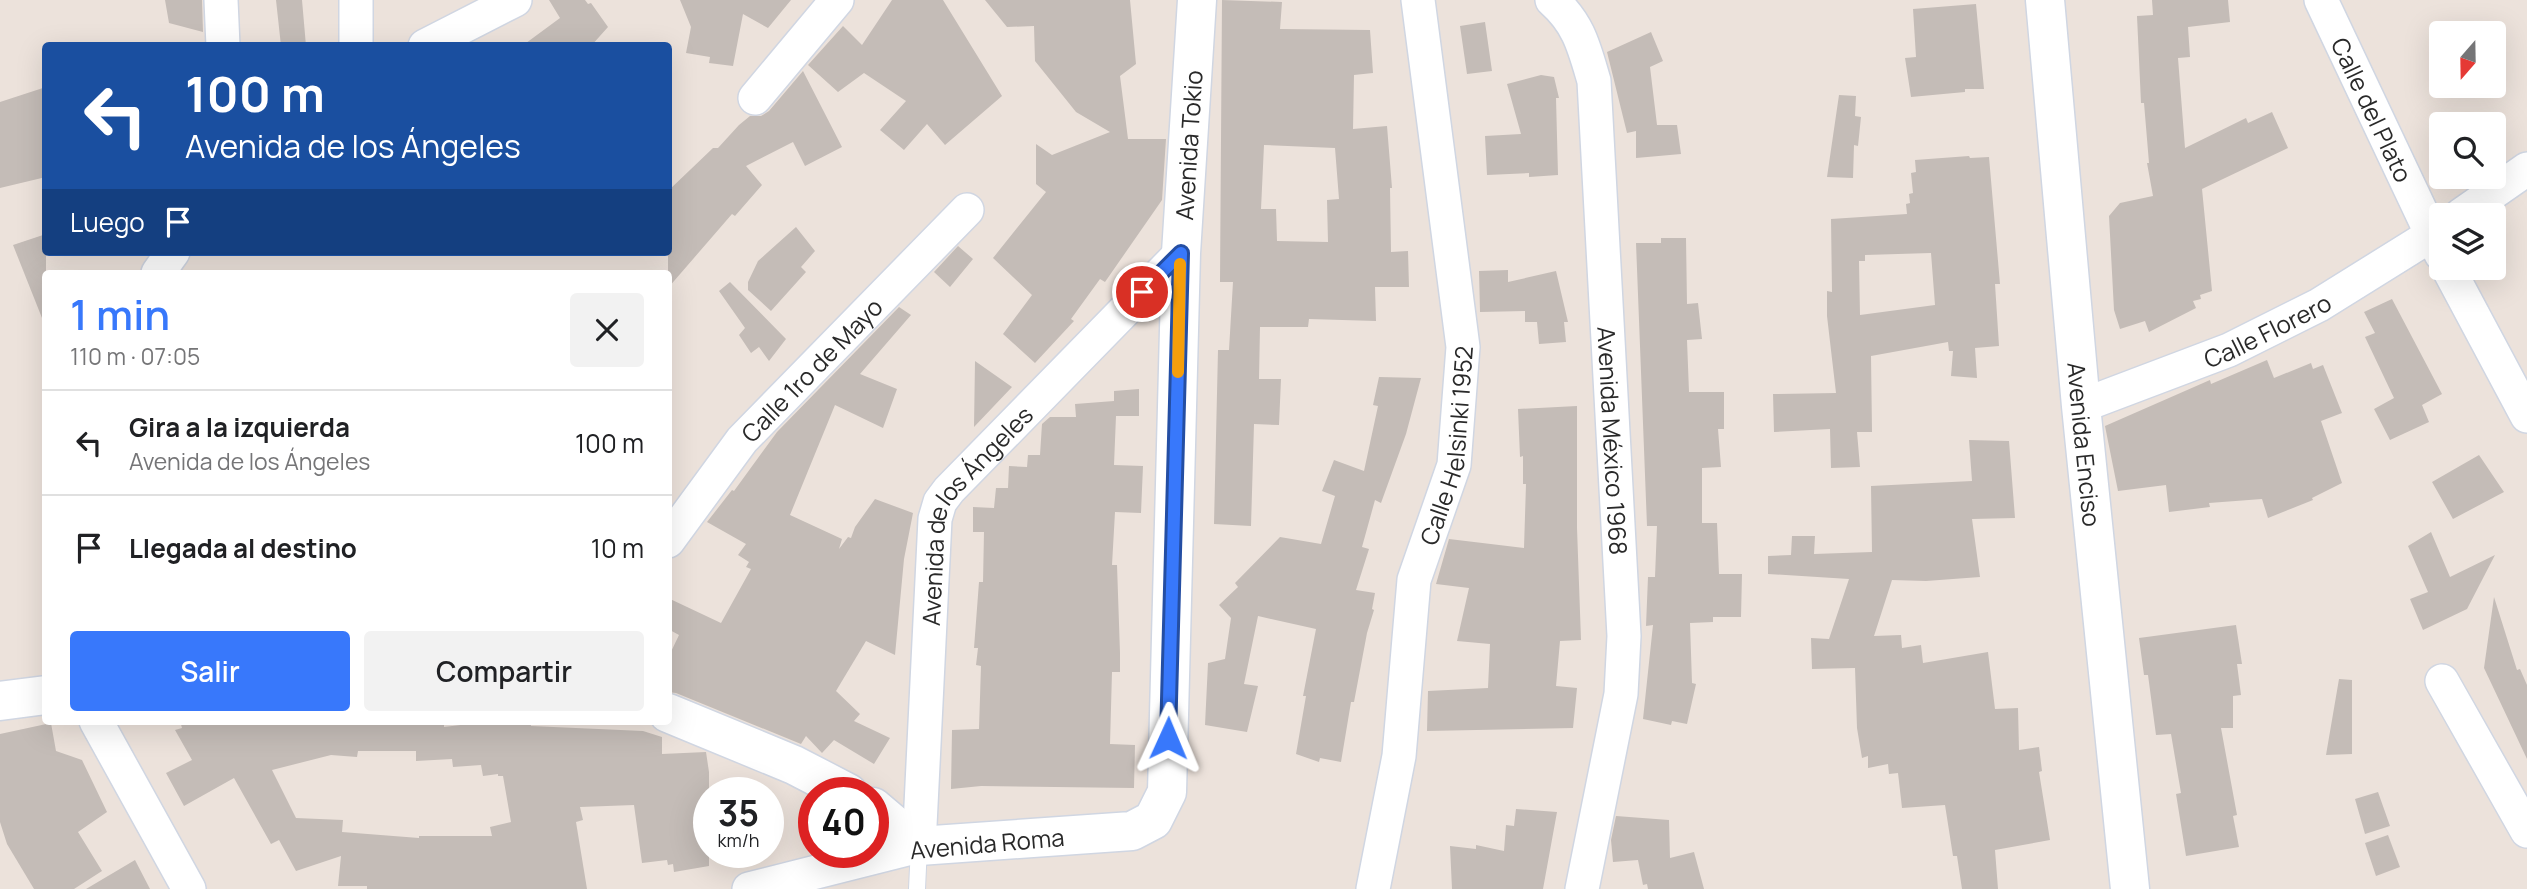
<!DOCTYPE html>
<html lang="es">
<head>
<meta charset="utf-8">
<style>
  :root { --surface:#fff; --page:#f2f2f2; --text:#202124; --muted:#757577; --line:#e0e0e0; --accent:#3878fb }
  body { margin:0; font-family:Manrope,sans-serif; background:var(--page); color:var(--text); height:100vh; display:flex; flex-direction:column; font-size:26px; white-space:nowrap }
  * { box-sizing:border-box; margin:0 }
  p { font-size:23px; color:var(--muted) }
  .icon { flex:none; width:38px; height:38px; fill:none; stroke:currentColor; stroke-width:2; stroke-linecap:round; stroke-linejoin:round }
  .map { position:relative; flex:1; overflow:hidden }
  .panel { position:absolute; left:42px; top:270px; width:630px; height:455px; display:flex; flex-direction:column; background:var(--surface); border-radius:7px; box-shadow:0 7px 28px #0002 }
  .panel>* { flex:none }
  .hud { position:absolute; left:42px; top:42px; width:630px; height:214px; border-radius:7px; box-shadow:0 7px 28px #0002; background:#1a4fa0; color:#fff; overflow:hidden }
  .needle { width:46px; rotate:200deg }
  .controls { position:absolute; left:2429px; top:21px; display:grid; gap:14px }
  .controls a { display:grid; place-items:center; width:77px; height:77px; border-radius:7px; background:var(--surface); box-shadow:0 7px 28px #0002; font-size:35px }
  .speed { position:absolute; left:693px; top:777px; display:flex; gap:14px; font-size:35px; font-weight:700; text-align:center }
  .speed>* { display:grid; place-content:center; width:91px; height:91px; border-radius:50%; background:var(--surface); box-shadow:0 7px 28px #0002; line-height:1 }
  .speed small { font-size:18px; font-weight:400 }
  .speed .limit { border:10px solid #d22; background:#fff; color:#111 }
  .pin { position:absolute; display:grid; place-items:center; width:60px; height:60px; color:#fff; margin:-30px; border:4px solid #fff; border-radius:50%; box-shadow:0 2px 7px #0007 }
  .me { position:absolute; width:77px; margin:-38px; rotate:1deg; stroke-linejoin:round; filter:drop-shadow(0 0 5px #0008) }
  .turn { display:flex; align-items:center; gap:24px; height:147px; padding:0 28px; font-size:32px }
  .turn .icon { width:91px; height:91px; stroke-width:2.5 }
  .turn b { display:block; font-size:49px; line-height:60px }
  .then { display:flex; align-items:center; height:66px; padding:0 28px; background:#0003; gap:14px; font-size:26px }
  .round { display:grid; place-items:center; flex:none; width:74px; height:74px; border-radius:7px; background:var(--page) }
  .overview { display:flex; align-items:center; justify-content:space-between; height:119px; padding:0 28px }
  h1 { font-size:42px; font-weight:600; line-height:52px; color:var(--accent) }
  .action { display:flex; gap:14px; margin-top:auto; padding:14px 28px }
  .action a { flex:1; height:80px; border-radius:7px; background:var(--accent); color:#fff; font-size:28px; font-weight:600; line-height:80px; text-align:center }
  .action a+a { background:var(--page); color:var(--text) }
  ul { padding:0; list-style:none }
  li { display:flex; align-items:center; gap:21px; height:105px; padding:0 28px; border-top:2px solid var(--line) }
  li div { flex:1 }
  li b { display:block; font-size:26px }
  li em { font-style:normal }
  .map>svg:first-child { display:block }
  .building { fill:#c4bcb7; fill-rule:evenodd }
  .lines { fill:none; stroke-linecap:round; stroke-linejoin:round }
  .service-casing { stroke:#d0d6e2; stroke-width:18 }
  .minor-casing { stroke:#d0d6e2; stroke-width:36 }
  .tertiary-casing { stroke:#d0d6e2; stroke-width:41 }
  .secondary-casing { stroke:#d0d6e2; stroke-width:41 }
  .service { stroke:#fff; stroke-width:16 }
  .minor { stroke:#fff; stroke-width:33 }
  .tertiary { stroke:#fff; stroke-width:38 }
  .secondary { stroke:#fff; stroke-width:38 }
  .route-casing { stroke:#244ea3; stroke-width:18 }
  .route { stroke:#3878fb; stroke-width:12 }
  .slow { stroke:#f59e0b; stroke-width:12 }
  .labels { text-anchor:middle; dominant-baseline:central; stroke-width:5; stroke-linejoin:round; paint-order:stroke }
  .street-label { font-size:24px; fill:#292929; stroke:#fff }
</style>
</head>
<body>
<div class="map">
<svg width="2527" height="889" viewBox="0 0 2527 889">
  <rect width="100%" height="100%" fill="#ece2db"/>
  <path class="building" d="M165,0h37l1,32 -34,-9z
    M276,0h26l4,46h-25z
    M549,0h36l3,4 3,-1 17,24 -17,19h-69l38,-28z
    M680,0h111l-23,28 -25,-14 -10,52 -24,-3 1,-6 -24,-4 5,-26z
    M892,0h51l59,96 -57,49 -18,-21 -23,26 -24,-20 26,-29 -42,-28 -26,19 -30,-27 35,-39 19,19z
    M985,0h145l6,64 -16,12 8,63h38l-4,61 -57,82 -5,-3 -29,40 3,2 -39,42 -32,-29 29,-39 -39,-37 53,-66 -10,-8v-40l16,11 58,-23 -34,-20 -41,-51 -1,-35 -27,1z
    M1222,0l60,2 -2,27 90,1 3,43 -19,2 -1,54 34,-3 5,62h-2l1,64 17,-1 1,36h-34l1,34 -67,-2 -1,8h-48l-1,52h22l-2,46 -25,-1 -3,102 -37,-2 4,-174h11l4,-68h-13zM1264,145l71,3 4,51 -12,1 1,42 -51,-1 -1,-32h-15z
    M2152,0h76l2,22 -42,5 2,30 -12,1 7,90 61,-30 2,5 24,-11 16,36 -86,41 10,102 -12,4 1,4 -8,2 3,7 -47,24 -4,-11 -25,8 -6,-19 -5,-94 11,-13 33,-7 -6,-33h2l-5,-60h-3l-4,-87 16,-1z
    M1976,4l8,85h-19v3l-54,5 -6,-39 11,-1 -3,-48z
    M1485,22l7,49 -25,3 -7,-48z
    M1651,32l12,29 -13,6 7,58h20l4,29 -45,4v-27l-9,2 -20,-81z
    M803,71l39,76 -37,19 -12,-24 -47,24 16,19 -27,31 -3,-2 -64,74v-97l45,-43h5l21,-23 11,-9h11l8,-5z
    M1541,75l13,2 5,21h-3l2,77 -29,2v-4l-42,2 -2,-39 36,-2 -14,-50z
    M46,87v90l-46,11v-86z
    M1839,95l17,1 -1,20 6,1 -3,29 -4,-1 -1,33 -26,-1z
    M1969,156l1,2 19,-1 11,127h-5l4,62 -24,2 2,30 -26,-2 2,-25h-4l-1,-9 -77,14 1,76h-15l3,35 -29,1 -1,-39 -56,3 -1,-38 63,-1 -9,-77v-25l5,1 -1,-73 76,-5 -1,-10 4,-1 -1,-9 4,-1 -2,-20 5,-1 -1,-12zM1931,253l4,52 -75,10 -1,-54h6v-6z
    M796,227l19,24 -14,16 5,5 -35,39 -23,-21v-8l10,-21z
    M46,234v89h-2l-31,-78z
    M1661,238h25l1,66 11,-1 4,36 -15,1 2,52h35v37h-6l3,38 -19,1v55h15l2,51h23l-1,43h-28v5l-23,1 2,60 4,1 -9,40 -15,-3 -1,4 -28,-6 10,-94 -7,1 2,-49h7l2,-51h-10l-11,-283h25z
    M958,246l15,13 -23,28 -16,-15z
    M1508,270v12l48,-11 12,51h-4l2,20 -27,2 -2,-22h-12v-11l-45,1 -1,-41z
    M730,282l56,57 -17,22 -10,-14 -8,6 -12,-18 6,-7 -26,-37z
    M2392,299l50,95 -20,11 7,17 -39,18 -16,-31 20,-11 -29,-61 10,-4 -11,-21z
    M899,307l12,8 -51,59 37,15 -14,39 -48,-23 -45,110 52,24 -3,10 9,-12 3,1 4,-11 20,-28 38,14 -9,46 -9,96 -29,-14 -30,50 24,23 -6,7 36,17 -16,26 -40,-24 -12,13 -16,-17 -5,8 -125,-51 -8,-1v-34l11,-23 -11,-6v-31l53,25 30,-54 -5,-2 3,-5 -11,-7 8,-11 -39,-22 25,-32 2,1 43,-59z
    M2267,360l7,18 37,-15 2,6 10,-4 19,48 -21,8 21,62 -30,15 1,2 -45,18 -6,-19 -53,4 1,4 -41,5 -3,-27 -48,6 -13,-65 105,-46 1,4z
    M975,361l37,26 -38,40z
    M1379,377l42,1 -15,56 -25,69 -6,-3 -13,47 7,2 -13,41 19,3 -3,16 2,1 -7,23 -13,69h-3l-10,60 -21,-4 -1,4 -23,-8 10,-58h-3l13,-67 -58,-13 -14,68 14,2 -11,46 -42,-7 3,-62 17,-4 6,-41 -12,-13 19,-18 -3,-4 45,-46 41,7 14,-48 -13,-5 12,-31 30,11 14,-65 -5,-1z
    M1139,389v27h-23l-2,49 29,1 -2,47 -26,-1 -3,53h5l3,88v19h-8l-2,72 25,1 -1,43 -153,-2 -30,3 1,-59 27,-1 2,-63 -5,-1 2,-17h-4l5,-66h4l1,-50h-11v-25l21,1 2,-20h12l1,-22 18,1 1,-12h12l2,-31 8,-7h26l-1,-13 39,-3v-10z
    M1577,406v122l4,112 -21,1 -4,45 21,2 -4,40 -146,3 1,-40 60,-3 2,-44 -33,-3 12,-53 -33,-4 13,-45 75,9 2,-64h-3v-28l-3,1 -2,-48z
    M1969,440l40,1 6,77 -43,1 8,58 -54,4 -34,-1 -18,56 27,-1 1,13 19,-3 2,18 65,-11 7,57 23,-1 1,42 20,-3 3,24 -3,1 11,68 -55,10 3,39h-36l-5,-33h-4l-8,-51 -43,3 -4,-35 -9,1 -1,-10 -20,4v-12l-6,2 -5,-30 -2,-60 -43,1 -1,-31 18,1 20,-60 -81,-5v-18l23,-1 1,-19h23l-1,18 58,-2 -1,-66 101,-5z
    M2479,455l25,37 -51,27 -21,-37z
    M2431,532l19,45 45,-22 -28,54 -44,21 -13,-31 18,-7 -20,-46z
    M2494,597l23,73 3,-1 7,16v74l-43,-91z
    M2236,625l6,39h-5l4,31 -8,1v32h-12l16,87 -4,1 6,31 -53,9 -10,-62 5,-1 -10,-59 -15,1 -8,-60h-4l-5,-37z
    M2339,679l13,1v74l-26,1z
    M180,721h264v6l50,-6h36l1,5 112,5 19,6v17l44,-2 3,20v94l-35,6 -1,-8 -5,1 -1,-5 -25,3 -8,-58 -54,2 3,13 -7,2 11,67h-220v-3h-29l3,-30 -45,15 -17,-31 -8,4 -37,-66 -50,28 -18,-33 26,-13 -17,-30 7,-2zM358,751h58v10l36,-2 1,8 28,-2 2,11 15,-2v2h5l8,46 -21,5 2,9h-73v2l-77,-6 1,-12 -47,-2 -24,-48 59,-15 26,2z
    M51,723l5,28 26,9 25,52 -29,20 24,39 -28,18h-40l-27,-45 -7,-22v-88z
    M2378,792l12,34 -25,8 -10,-35z
    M1516,809l41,3 -14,77h-91l-2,-43 26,3v-4l28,6 2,-26 8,1z
    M1616,816l53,4 1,38 24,-6 10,37h-56l-1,-5 -4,1 -5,-25 -25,2 -2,-22z
    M2388,835l12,32 -24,9 -11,-33z
    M135,860l15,29h-64z"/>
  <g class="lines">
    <g class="service-casing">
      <path id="service" d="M917,889l2,-43"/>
    </g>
    <g class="minor-casing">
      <g id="minor">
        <path d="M221,0l2,46"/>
        <path d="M356,0v46"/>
        <path id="s1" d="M1552,0c27,24 32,47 42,81l30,555 -3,58 -39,195"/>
        <path id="s2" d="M2321,0l120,254"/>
        <path d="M425,46l90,-46"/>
        <path d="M755,98l82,-98"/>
        <path d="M2461,215l66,-46"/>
        <path d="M2448,268l79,148"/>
        <path d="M158,273l15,-21"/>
        <path id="s3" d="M2081,406l148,-56 90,-45 122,-76"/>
        <path id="s4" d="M668,541l74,-101 225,-230"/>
        <path d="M2442,681l85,150"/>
        <path d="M96,721l93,168"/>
        <path id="s5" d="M749,889l170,-43 16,-327 5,-17 9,-12 232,-237"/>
        <path id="s6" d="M1373,889l26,-133 15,-176 40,-115 9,-118 -45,-347"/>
      </g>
    </g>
    <g class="tertiary-casing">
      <g id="tertiary">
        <path d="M0,701l46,-6"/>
        <path d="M668,713l126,52 54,28"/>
        <path id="s7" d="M873,807l46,39 213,-15 21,-11 14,-28 14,-539 16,-253"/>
      </g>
    </g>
    <g class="secondary-casing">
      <g id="secondary">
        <path id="s8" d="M2045,0l36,406 49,483"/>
      </g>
    </g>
    <use href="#service" class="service"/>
    <use href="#minor" class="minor"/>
    <use href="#tertiary" class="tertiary"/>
    <use href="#secondary" class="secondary"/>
  </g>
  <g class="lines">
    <g class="route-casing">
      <path id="route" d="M1142,292l39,-39 -13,485"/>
    </g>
    <use href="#route" class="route"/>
    <path class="slow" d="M1178,372l2,-108"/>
  </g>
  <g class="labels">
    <g class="street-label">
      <text stroke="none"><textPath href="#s2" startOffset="121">Calle del Plato</textPath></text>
      <text stroke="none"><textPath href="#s7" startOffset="976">Avenida Tokio</textPath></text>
      <text stroke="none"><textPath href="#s3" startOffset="201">Calle Florero</textPath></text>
      <text stroke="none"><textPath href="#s4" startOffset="224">Calle 1ro de Mayo</textPath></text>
      <text stroke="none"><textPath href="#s1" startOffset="453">Avenida México 1968</textPath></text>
      <text stroke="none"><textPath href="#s6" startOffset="452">Calle Helsinki 1952</textPath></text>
      <text stroke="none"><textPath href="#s8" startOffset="446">Avenida Enciso</textPath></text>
      <text stroke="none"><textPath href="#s5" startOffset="522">Avenida de los Ángeles</textPath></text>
      <text transform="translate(987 843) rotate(-5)">Avenida Roma</text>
    </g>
  </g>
</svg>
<div class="controls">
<a><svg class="needle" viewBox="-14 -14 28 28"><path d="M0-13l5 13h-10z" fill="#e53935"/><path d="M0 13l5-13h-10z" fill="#757577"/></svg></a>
<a><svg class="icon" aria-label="search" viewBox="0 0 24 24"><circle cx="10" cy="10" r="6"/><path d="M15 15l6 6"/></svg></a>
<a><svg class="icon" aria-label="layers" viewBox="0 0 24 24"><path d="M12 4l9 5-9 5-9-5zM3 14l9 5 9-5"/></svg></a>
</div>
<div class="speed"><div>35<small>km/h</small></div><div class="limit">40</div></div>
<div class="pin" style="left:1142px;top:292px;background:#d93025"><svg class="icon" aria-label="arrive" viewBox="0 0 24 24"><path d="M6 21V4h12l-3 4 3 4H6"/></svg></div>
<svg class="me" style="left:1168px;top:738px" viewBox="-20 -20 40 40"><path d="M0-17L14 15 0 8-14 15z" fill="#3878fb" stroke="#fff" stroke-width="4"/></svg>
<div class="hud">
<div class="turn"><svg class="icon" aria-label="left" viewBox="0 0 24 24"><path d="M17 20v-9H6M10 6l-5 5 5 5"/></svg><div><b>100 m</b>Avenida de los Ángeles</div></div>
<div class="then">Luego<svg class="icon" aria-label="arrive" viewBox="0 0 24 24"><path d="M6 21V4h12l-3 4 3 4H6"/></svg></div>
</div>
<section class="panel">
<div class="overview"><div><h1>1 min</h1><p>110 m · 07:05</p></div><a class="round"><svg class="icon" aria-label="close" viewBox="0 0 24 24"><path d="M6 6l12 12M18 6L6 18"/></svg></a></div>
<ul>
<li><svg class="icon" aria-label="left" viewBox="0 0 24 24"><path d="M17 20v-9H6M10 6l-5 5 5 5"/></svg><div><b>Gira a la izquierda</b><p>Avenida de los Ángeles</p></div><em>100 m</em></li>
<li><svg class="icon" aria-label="arrive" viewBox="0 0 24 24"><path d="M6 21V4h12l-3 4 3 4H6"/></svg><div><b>Llegada al destino</b></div><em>10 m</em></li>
</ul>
<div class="action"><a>Salir</a><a>Compartir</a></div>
</section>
</div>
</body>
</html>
